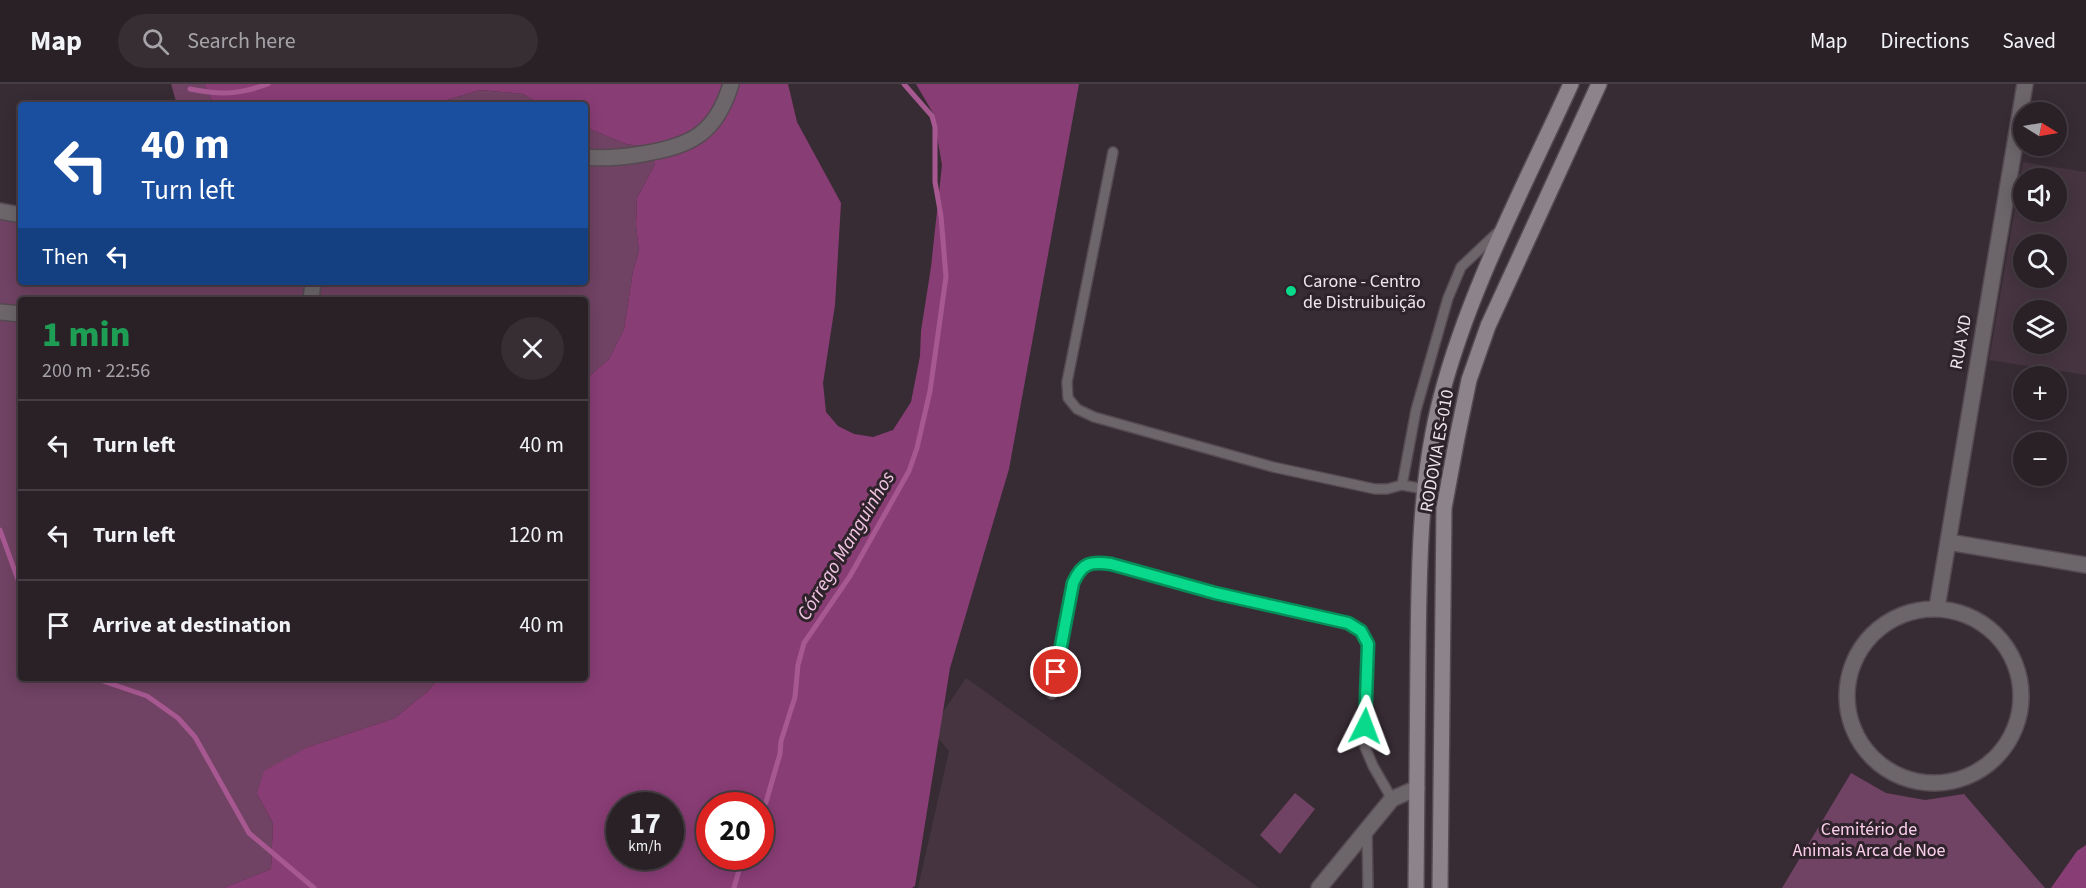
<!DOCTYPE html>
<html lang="en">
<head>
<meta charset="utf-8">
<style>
  :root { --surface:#2a2127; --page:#362e33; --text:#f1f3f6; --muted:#a5a3a7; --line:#463e44 }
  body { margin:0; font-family:"Source Sans 3",sans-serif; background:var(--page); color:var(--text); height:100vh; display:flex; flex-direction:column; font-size:22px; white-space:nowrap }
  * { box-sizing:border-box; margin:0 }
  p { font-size:20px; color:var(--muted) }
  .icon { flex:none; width:33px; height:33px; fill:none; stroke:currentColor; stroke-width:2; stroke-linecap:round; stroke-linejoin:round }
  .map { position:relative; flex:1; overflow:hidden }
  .details { position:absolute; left:18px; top:213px; width:570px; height:384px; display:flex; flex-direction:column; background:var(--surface); border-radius:6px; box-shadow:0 3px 15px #0003,0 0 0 2px var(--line) }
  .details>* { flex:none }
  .guide { position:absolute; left:18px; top:18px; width:570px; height:183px; border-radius:6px; box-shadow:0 3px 15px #0003,0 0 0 2px var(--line); background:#1a4fa0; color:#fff; overflow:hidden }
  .needle { width:39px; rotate:101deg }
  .fabs { position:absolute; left:2013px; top:18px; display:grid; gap:12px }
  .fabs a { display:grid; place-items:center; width:54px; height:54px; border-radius:50%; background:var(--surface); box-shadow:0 3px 15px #0003,0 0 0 2px var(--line); font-size:30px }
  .speed { position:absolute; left:606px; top:708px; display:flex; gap:12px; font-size:30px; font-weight:700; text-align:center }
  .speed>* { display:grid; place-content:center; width:78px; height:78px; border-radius:50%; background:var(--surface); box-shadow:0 3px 15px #0003,0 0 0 2px var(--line); line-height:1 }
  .speed small { font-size:15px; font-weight:400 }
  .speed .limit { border:9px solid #d22; background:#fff; color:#111 }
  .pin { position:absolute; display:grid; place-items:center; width:51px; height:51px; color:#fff; margin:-26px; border:3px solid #fff; border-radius:50%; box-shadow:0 2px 6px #0007 }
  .me { position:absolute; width:66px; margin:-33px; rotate:3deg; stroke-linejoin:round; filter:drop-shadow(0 0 4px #0008) }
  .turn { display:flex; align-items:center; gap:21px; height:126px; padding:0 24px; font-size:27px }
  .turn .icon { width:78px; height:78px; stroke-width:2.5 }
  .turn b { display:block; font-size:42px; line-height:51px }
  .then { display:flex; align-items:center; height:57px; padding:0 24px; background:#0003; gap:12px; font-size:22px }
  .round { display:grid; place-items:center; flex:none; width:63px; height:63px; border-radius:32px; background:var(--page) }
  .headline { display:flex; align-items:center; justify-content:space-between; height:102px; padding:0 24px }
  h1 { font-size:36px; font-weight:800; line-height:45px; color:#1e9e55 }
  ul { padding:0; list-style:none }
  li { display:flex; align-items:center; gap:18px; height:90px; padding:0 24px; border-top:2px solid var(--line) }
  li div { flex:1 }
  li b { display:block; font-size:22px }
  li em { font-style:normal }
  header { display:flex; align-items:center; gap:36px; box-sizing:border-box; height:84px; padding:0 30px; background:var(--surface); border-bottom:2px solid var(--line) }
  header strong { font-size:28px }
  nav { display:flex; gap:33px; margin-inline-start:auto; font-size:21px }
  .search { width:420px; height:54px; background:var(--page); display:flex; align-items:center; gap:15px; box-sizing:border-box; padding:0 21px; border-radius:33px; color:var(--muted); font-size:22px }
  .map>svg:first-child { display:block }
  .built { fill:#463540; fill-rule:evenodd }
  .green { fill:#704263 }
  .forest { fill:#893d75; fill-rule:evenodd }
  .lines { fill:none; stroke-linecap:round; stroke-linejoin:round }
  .stream { stroke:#a75891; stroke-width:5 }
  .lane-casing { stroke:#554a51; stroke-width:12 }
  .street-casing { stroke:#554a51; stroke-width:18 }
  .secondary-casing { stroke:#554a51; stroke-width:18 }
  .lane { stroke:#6c666a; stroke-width:9 }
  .street { stroke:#6c666a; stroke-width:15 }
  .secondary { stroke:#8d838a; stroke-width:15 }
  .route-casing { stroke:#058d5a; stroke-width:15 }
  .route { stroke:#08d98b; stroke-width:10 }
  .poi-dot { fill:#08d98b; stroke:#2e232a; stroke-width:2 }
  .labels { text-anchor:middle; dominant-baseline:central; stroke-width:6; stroke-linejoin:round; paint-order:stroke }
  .poi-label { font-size:18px; fill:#ede5ea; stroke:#2e232a; text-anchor:start }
  .street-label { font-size:18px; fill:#ede5ea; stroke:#2e232a }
  .park-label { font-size:18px; fill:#fbceec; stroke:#2e232a }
  .water-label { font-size:20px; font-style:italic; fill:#f2c6e4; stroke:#2e232a }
</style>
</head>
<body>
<header>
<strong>Map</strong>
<div class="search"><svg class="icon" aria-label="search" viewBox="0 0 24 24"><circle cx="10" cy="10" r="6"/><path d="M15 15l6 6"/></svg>Search here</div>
<nav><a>Map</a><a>Directions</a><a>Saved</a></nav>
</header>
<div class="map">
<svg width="2086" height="804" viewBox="0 0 2086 804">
  <rect width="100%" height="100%" fill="#382c34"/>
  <path class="built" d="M2023,78l63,10v203l-97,-15zM2024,94h32v34h-32zM2024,160h32v34h-32zM2024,226h32v34h-32z
    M966,594l293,210h-341l31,-137 -18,-21z"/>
  <path class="green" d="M171,0h33l9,19 14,-1 15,3h-65z
    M480,6l43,4 19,11h-111z
    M585,43l41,17 21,3 8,17 -18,34 -1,27 3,26 -6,20 -9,58 -15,30 -24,21v-80h-564v378h418l-11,13 -33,27 -87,29 -51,47 16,29 -2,46 -48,19h-223v-678l21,2v70h564z
    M1851,689l35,20 39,7 39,-6 81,94h-263z
    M1295,709l20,16 -35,45 -20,-19z"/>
  <path class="forest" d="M204,0h584l9,38 44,81 -6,102 -12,78 3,29 12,14 16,8 19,3 20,-7 18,-28 9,-46 1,-25 10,-64 11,-102 -9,-52 -17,-29h163l-70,385 -59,199 -35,218 -3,2h-689l48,-19 2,-46 -16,-29 7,-23 44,-24 87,-29 33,-27 11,-13h146v-298l24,-21 15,-30 9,-58 6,-20 -3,-26 1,-27 18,-34 -8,-17 -21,-3 -41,-17v-22h-43l-19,-11 -43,-4 -49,15h-189l-15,-3 -14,1zM620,722h50v50h-50zM710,722h50v50h-50z
    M2086,761v43h-35l26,-37z"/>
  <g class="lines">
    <path class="stream" d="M190,5c31,6 47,6 78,-5
      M0,446l21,58
      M94,594l53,18 31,22 17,19 54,96 65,55
      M760,732l6,-14 14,-48 1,-13 14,-44 3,-32 6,-22 46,-67 59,-105 8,-23 13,-57 16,-114 -5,-61 -6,-34v-55l-3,-11 -28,-32
      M734,804l9,-32"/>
    <g class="lane-casing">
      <path id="lane" d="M1113,68l-46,230 1,16 9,11 17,8 179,50 102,22h12l15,-4
        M1424,405l-22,-4 14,-75 32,-112 13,-31 37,-35
        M1052,610l21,-111c9,-20 17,-22 38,-19l104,29 133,30 13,8 7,13 -3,103 8,19 19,33
        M1367,746l1,58"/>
    </g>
    <g class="street-casing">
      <path id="street" d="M585,73c18,2 39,0 57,-3 49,-8 74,-20 89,-70
        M0,127l21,4
        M311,216l2,-18
        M0,228l21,2
        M1948,458l138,23
        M1937,523l88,-523
        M1847 612a87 87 0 1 1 174 0a87 87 0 1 1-174 0Z
        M1319,804l73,-89 25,-11"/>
    </g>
    <g class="secondary-casing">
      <path id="secondary" d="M1416,804c1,-77 2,-154 2,-231 1,-87 1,-175 23,-260 28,-108 84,-212 130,-313
        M1440,804l4,-380 13,-70 12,-58 19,-54 111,-242"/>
    </g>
    <use href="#lane" class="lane"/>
    <use href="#street" class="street"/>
    <use href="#secondary" class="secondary"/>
  </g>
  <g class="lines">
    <g class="route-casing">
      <path id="route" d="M1056,588l17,-89c9,-20 17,-22 38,-19l104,29 133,30 13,8 7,13 -3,82"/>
    </g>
    <use href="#route" class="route"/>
  </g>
  <circle class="poi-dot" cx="1291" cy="207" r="6"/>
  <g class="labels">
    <g class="poi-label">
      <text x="1303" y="197">Carone - Centro<tspan x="1303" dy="21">de Distruibuição</tspan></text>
    </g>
    <g class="street-label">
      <text transform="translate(1961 258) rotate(-80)">RUA XD</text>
      <text transform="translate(1437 367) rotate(-80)">RODOVIA ES-010</text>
    </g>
    <g class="park-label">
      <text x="1869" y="745">Cemitério de<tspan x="1869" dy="21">Animais Arca de Noe</tspan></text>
    </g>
    <g class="water-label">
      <text transform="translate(846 462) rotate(-59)">Córrego Manguinhos</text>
    </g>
  </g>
</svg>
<div class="fabs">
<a><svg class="needle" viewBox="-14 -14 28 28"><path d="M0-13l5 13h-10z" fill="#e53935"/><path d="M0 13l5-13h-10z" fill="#a5a3a7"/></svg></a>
<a><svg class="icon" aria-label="sound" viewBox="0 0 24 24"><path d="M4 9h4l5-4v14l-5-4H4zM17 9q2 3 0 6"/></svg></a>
<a><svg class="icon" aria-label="search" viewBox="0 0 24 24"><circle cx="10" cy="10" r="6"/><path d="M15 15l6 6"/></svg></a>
<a><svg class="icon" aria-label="layers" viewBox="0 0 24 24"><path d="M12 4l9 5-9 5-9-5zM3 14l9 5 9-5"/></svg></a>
<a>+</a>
<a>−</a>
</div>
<div class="speed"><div>17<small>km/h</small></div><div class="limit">20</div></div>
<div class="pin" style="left:1056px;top:588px;background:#d93025"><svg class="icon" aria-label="arrive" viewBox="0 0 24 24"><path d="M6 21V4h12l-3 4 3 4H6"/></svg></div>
<svg class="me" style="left:1365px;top:642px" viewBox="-20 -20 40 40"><path d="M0-17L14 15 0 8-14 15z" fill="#08d98b" stroke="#fff" stroke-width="4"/></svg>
<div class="guide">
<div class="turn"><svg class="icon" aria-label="left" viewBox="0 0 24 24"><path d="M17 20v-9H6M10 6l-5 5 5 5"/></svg><div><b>40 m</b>Turn left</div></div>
<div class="then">Then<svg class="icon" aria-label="left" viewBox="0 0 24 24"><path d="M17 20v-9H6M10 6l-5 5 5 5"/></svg></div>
</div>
<section class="details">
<div class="headline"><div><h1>1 min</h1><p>200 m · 22:56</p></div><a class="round"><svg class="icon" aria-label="close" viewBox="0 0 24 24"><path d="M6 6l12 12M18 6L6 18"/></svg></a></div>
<ul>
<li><svg class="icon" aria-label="left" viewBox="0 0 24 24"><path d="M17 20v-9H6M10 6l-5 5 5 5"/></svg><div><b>Turn left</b></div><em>40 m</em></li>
<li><svg class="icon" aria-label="left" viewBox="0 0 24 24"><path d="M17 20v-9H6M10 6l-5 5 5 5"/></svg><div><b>Turn left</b></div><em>120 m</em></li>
<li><svg class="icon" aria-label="arrive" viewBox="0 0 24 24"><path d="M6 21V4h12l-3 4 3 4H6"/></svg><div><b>Arrive at destination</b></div><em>40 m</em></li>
</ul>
</section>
</div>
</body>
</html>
